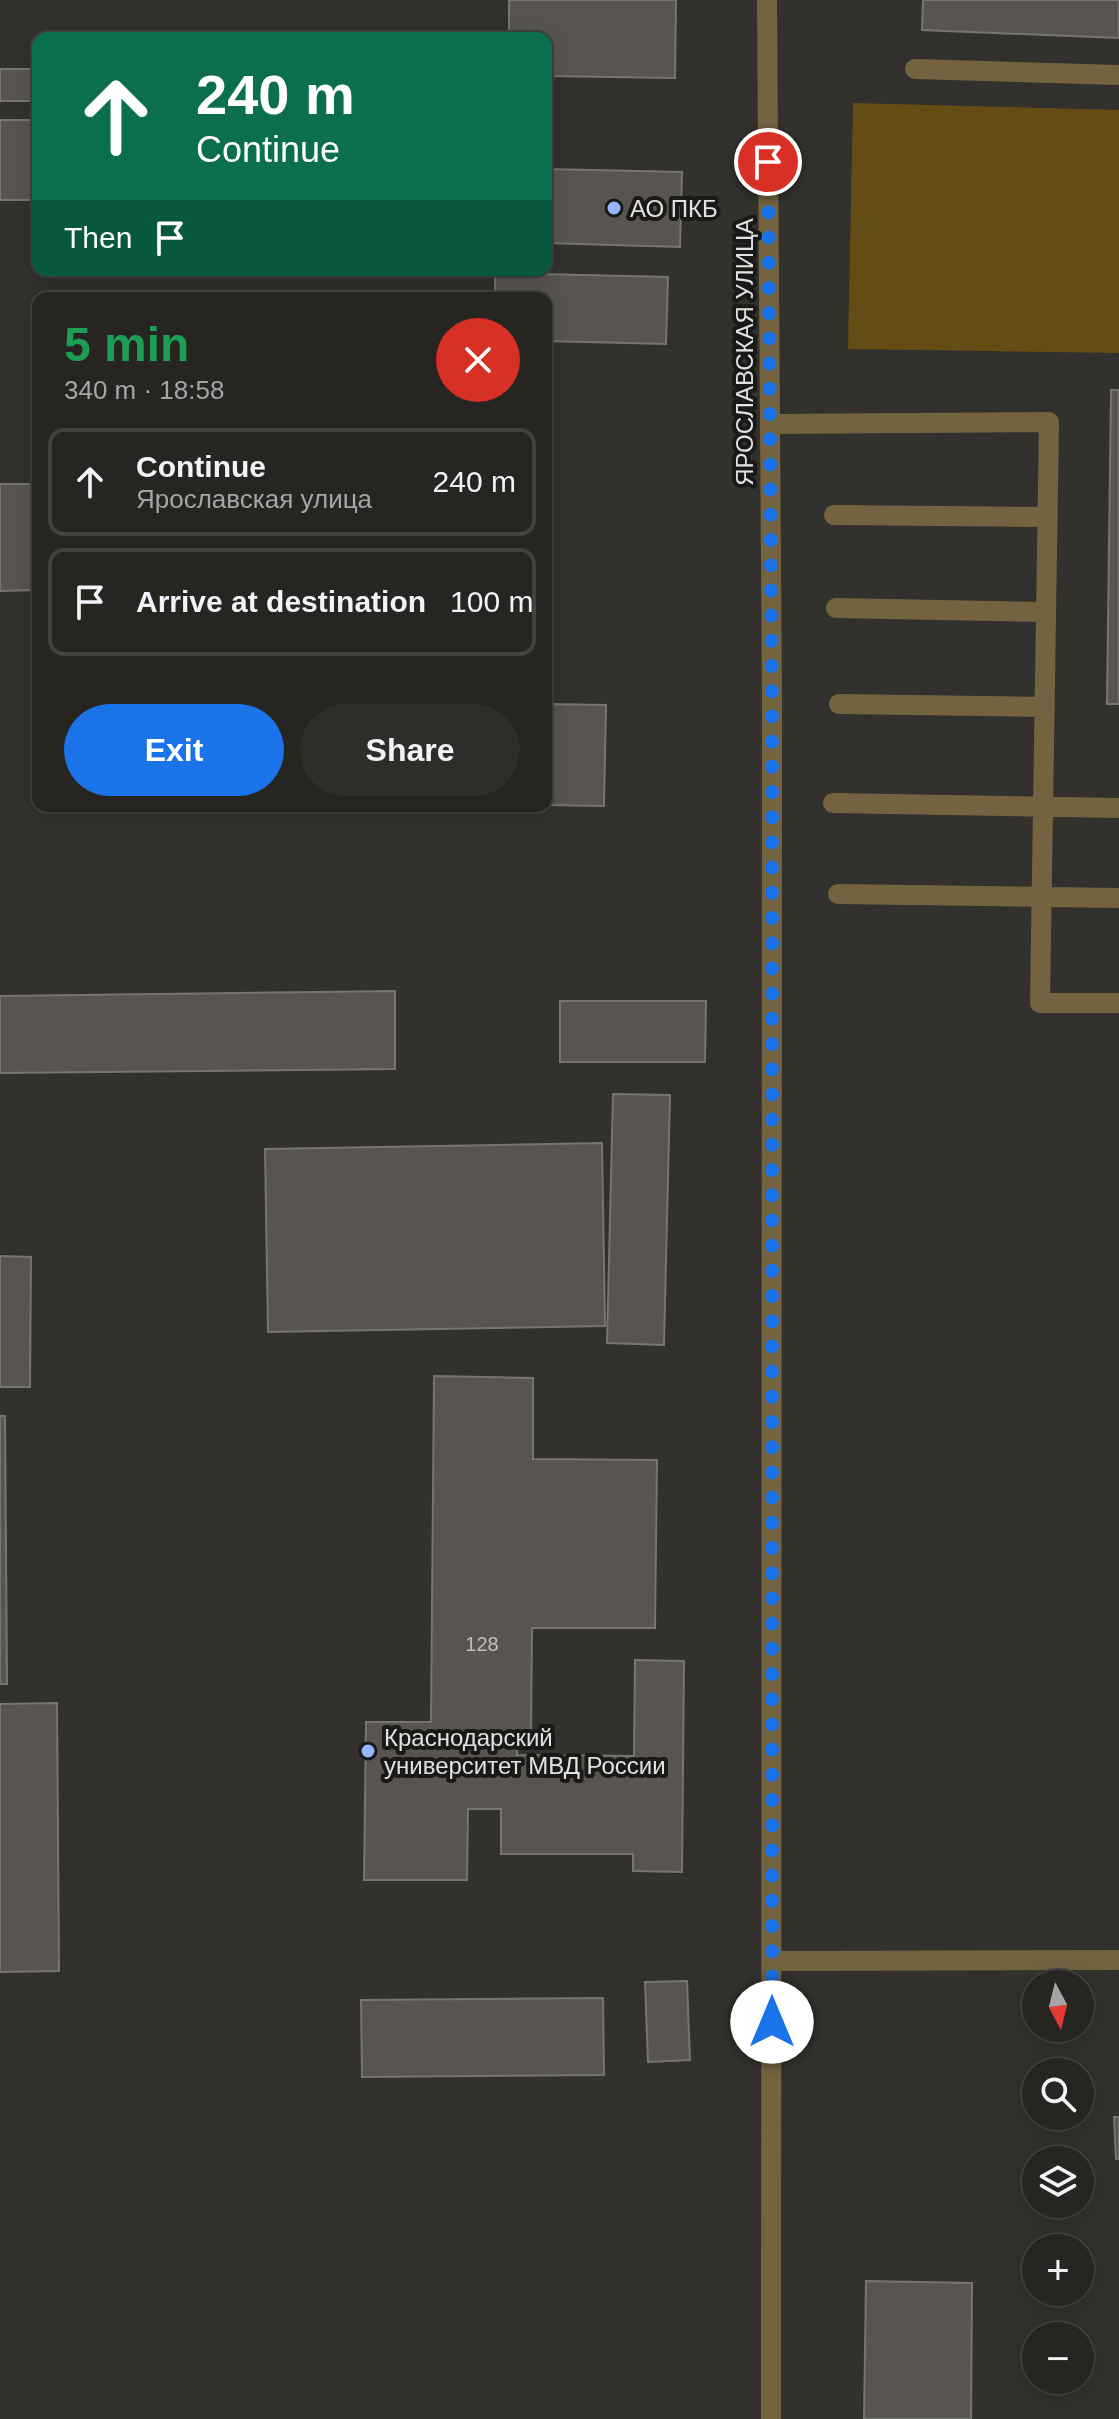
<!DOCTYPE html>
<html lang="en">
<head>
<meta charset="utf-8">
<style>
  :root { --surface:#262522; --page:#2e2d2a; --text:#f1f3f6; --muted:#a4a5a5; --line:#424240; --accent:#1a73e8 }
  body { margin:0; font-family:Helvetica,sans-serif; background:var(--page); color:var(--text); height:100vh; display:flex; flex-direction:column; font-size:30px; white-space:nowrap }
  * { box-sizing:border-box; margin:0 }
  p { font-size:26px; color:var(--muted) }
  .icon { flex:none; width:44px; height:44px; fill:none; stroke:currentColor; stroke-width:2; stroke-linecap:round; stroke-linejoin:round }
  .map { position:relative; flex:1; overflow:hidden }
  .panel { position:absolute; left:32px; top:292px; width:520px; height:520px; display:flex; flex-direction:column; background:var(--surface); border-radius:16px; box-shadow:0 4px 20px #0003,0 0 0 2px var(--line) }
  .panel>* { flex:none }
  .hud { position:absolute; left:32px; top:32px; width:520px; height:244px; border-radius:16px; box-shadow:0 4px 20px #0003,0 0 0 2px var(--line); background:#0b6e4f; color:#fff; overflow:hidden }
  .needle { width:52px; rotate:173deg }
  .controls { position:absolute; left:1022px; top:1970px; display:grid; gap:16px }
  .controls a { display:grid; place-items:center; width:72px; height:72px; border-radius:50%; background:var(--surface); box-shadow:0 4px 20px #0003,0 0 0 2px var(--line); font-size:40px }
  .pin { position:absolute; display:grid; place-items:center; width:68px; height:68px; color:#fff; margin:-34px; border:4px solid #fff; border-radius:50%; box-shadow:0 2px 8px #0007 }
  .me { position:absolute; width:88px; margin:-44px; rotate:0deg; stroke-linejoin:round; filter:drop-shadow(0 0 6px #0008) }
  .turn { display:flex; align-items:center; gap:28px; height:168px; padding:0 32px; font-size:36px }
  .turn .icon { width:104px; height:104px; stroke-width:2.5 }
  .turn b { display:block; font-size:56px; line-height:68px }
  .then { display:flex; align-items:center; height:76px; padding:0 32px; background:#0003; gap:16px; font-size:30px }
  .round { display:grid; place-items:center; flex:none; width:84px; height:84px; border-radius:42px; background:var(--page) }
  .head { display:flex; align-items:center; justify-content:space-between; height:136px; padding:0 32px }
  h1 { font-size:48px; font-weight:700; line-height:60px; color:#1e9e55 }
  .cta { display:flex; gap:16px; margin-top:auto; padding:16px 32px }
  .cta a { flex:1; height:92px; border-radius:48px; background:var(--accent); color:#fff; font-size:32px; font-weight:700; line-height:92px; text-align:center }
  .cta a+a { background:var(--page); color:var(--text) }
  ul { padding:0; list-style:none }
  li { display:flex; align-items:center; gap:24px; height:108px; margin:0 16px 12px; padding:0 16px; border:4px solid var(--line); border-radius:16px }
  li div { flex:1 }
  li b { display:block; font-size:30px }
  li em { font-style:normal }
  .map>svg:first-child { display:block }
  .green { fill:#654c14 }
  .building { fill:#585551; stroke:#777570; stroke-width:2 }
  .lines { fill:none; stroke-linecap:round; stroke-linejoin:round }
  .minor { stroke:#746341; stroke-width:20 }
  .route { stroke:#1a73e8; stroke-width:14; stroke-dasharray:0 25.2 }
  .poi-dot { fill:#94b7fd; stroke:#1a1917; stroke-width:3 }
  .labels { text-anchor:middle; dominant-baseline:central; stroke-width:8; stroke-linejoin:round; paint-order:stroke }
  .number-label { font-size:20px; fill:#c0bebc }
  .poi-label { font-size:24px; fill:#e3e1df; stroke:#1a1917; text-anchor:start }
  .street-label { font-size:24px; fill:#e3e1df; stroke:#1a1917 }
</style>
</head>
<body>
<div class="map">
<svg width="1119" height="2419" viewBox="0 0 1119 2419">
  <rect width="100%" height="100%" fill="#33312d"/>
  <path class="green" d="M853,103l266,7v243l-271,-4z"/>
  <path class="building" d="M509,0h167l-1,78 -129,-2v-38h-37z
    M923,0h196v38l-197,-8z
    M0,69h38v32h-38z
    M0,120h38v80h-38z
    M546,169l136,3 -2,75 -134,-4z
    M495,273l173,4 -2,67 -120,-3v-43h-51z
    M1111,390h8v314h-12z
    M0,484h38v106l-38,1z
    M546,704l60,1 -2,101 -58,-1z
    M395,991v78l-395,4v-77z
    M560,1001h146l-1,61h-145z
    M613,1094l57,1 -6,250 -57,-2z
    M602,1143l3,183 -337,6 -3,-183z
    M0,1256l31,1 -1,130h-30z
    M434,1376l99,2v81l124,1 -2,168h-123l-1,102h-13l-1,25 117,1 1,-96 49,1 -2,211 -49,-1v-17h-132v-45h-33l-1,71h-103l2,-158h65z
    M0,1416h5l2,268h-7z
    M57,1703l2,268 -59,1v-268z
    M687,1981l3,79 -42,2 -3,-80z
    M603,1998l1,77 -242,2 -1,-77z
    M1114,2117h5v42h-3z
    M866,2281l106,2 -1,136h-107z"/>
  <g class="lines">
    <path class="minor" d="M767,0l5,703 -1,1716
      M915,69l204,6
      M770,424l279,-2 -9,581h79
      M834,515l214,2
      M836,608l210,4
      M839,704l206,3
      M833,803l286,5
      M838,894l281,4
      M772,1961l347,-1"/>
  </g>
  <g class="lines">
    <path class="route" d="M768,162l4,541v1319"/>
  </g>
  <g class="poi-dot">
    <circle cx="614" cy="208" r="8"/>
    <circle cx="368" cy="1751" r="8"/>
  </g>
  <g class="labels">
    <g class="number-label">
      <text x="482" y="1644">128</text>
    </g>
    <g class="poi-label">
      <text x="630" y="208">АО ПКБ</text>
      <text x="384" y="1737">Краснодарский<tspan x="384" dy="28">университет МВД России</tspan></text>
    </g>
    <g class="street-label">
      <text transform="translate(744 352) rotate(-90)">ЯРОСЛАВСКАЯ УЛИЦА</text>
    </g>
  </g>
</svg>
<div class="controls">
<a><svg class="needle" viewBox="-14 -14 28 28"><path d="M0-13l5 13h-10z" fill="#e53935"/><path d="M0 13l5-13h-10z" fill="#a4a5a5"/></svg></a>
<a><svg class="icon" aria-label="search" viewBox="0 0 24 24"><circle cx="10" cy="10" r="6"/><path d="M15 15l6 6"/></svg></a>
<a><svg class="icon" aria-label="layers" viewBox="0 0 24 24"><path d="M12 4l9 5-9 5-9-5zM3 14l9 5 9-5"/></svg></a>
<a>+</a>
<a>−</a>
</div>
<div class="pin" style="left:768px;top:162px;background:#d93025"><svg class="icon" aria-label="arrive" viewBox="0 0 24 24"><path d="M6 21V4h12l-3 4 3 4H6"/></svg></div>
<svg class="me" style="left:772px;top:2022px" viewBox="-20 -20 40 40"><circle r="19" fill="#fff"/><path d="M0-13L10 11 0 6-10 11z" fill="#1a73e8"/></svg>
<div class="hud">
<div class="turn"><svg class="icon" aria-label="ahead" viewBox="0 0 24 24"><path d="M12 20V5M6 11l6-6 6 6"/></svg><div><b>240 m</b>Continue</div></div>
<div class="then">Then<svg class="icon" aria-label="arrive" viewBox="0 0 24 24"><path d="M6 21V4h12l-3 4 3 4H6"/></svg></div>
</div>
<section class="panel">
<div class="head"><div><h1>5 min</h1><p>340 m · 18:58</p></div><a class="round" style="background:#d93025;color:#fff"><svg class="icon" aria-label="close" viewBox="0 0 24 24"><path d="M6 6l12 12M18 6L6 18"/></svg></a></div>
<ul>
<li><svg class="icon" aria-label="ahead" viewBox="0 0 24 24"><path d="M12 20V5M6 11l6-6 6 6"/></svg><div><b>Continue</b><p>Ярославская улица</p></div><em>240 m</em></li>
<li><svg class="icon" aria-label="arrive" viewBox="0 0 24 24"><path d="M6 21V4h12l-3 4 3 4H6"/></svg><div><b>Arrive at destination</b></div><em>100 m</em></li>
</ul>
<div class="cta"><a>Exit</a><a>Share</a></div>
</section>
</div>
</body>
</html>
